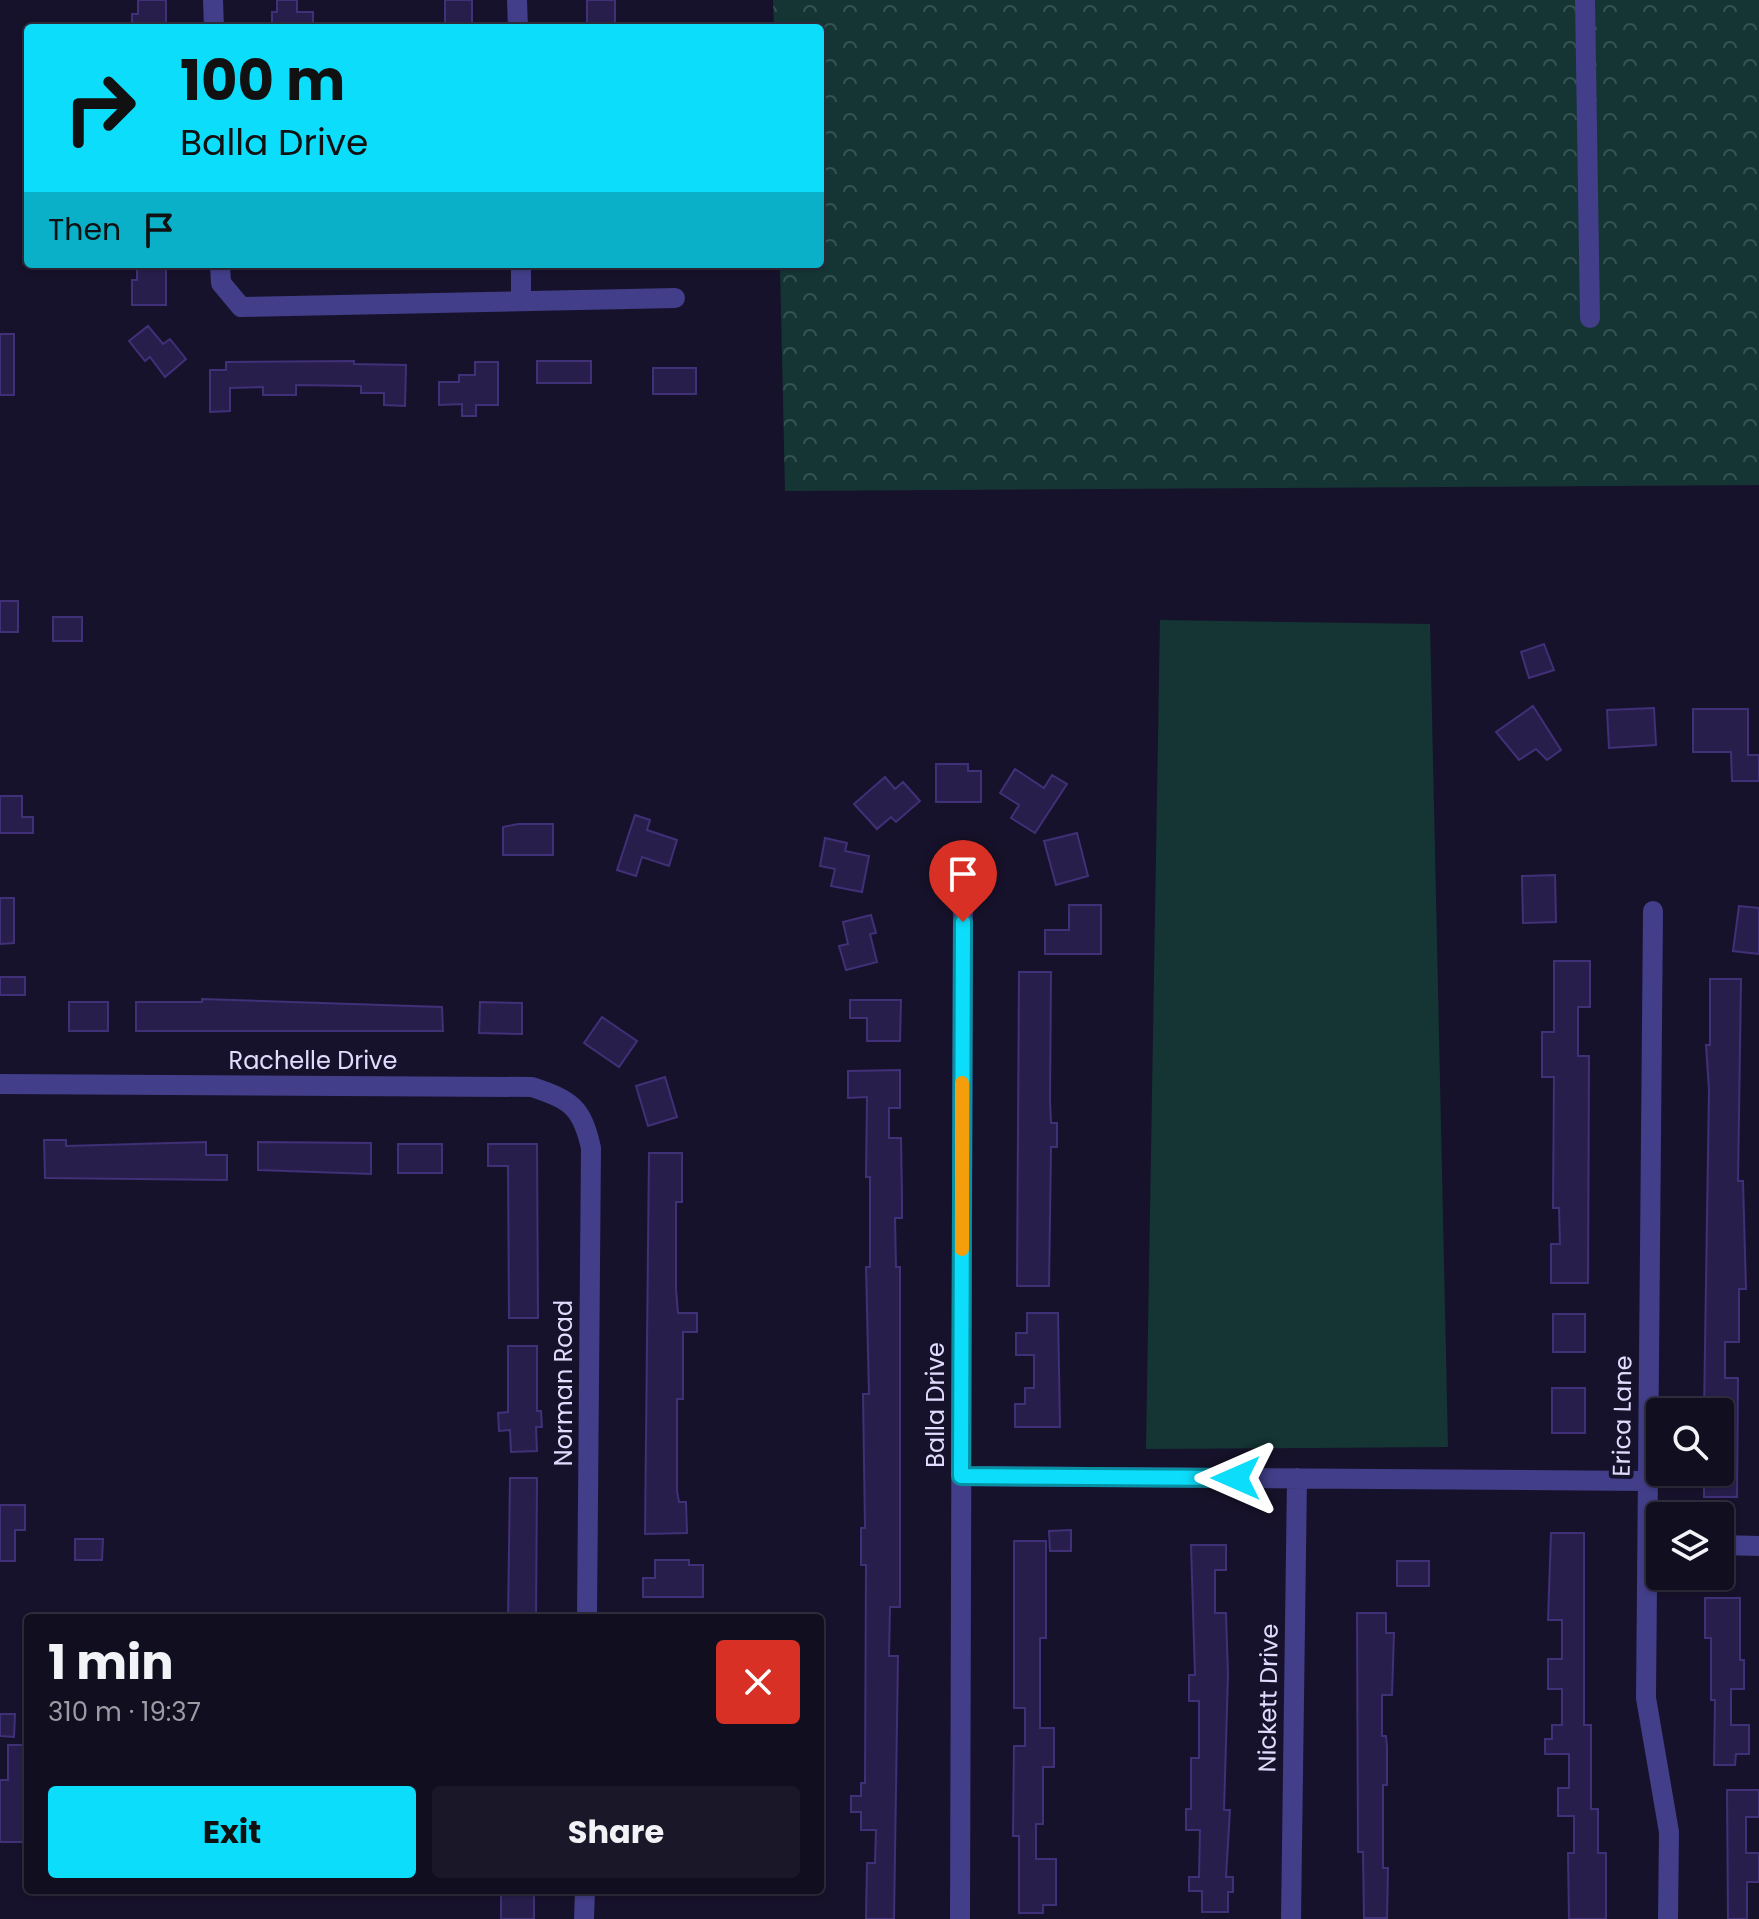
<!DOCTYPE html>
<html lang="en">
<head>
<meta charset="utf-8">
<style>
  :root { --surface:#110e20; --page:#1a1729; --text:#f1f3f6; --muted:#9c9ca5; --line:#302e3e; --accent:#0cddfb }
  body { margin:0; font-family:Poppins,sans-serif; background:var(--page); color:var(--text); height:100vh; display:flex; flex-direction:column; font-size:30px; white-space:nowrap }
  * { box-sizing:border-box; margin:0 }
  p { font-size:26px; color:var(--muted) }
  .icon { flex:none; width:44px; height:44px; fill:none; stroke:currentColor; stroke-width:2; stroke-linecap:round; stroke-linejoin:round }
  .map { position:relative; flex:1; overflow:hidden }
  .panel { position:absolute; left:24px; top:1614px; width:800px; height:280px; display:flex; flex-direction:column; background:var(--surface); border-radius:8px; box-shadow:0 2px 6px #0004,0 0 0 2px var(--line) }
  .panel>* { flex:none }
  .banner { position:absolute; left:24px; top:24px; width:800px; height:244px; border-radius:8px; box-shadow:0 2px 6px #0004,0 0 0 2px var(--line); background:#0cddfb; color:#111; overflow:hidden }
  .fabs { position:absolute; left:1646px; top:1398px; display:grid; gap:16px }
  .fabs a { display:grid; place-items:center; width:88px; height:88px; border-radius:8px; background:var(--surface); box-shadow:0 2px 6px #0004,0 0 0 2px var(--line); font-size:40px }
  .pin { position:absolute; display:grid; place-items:center; width:68px; height:68px; color:#fff; margin:-82px -34px; border-radius:50% 50% 50% 0; rotate:-45deg; box-shadow:0 0 8px #0007 }
  .pin .icon { rotate:45deg }
  .me { position:absolute; width:88px; margin:-44px; rotate:270deg; stroke-linejoin:round; filter:drop-shadow(0 0 6px #0008) }
  .turn { display:flex; align-items:center; gap:28px; height:168px; padding:0 24px; font-size:36px }
  .turn .icon { width:104px; height:104px; stroke-width:2.5 }
  .turn b { display:block; font-size:56px; line-height:68px }
  .then { display:flex; align-items:center; height:76px; padding:0 24px; background:#0003; gap:16px; font-size:30px }
  .round { display:grid; place-items:center; flex:none; width:84px; height:84px; border-radius:8px; background:var(--page) }
  .summary { display:flex; align-items:center; justify-content:space-between; height:136px; padding:0 24px }
  h1 { font-size:48px; font-weight:700; line-height:60px }
  .action { display:flex; gap:16px; margin-top:auto; padding:16px 24px }
  .action a { flex:1; height:92px; border-radius:8px; background:var(--accent); color:#111; font-size:32px; font-weight:700; line-height:92px; text-align:center }
  .action a+a { background:var(--page); color:var(--text) }
  .map>svg:first-child { display:block }
  .grass { fill:#153535 }
  .forest { fill:url(#forest-crowns) }
  .building { fill:#281e4c; stroke:#403077; stroke-width:2 }
  .lines { fill:none; stroke-linecap:round; stroke-linejoin:round }
  .minor { stroke:#423e89; stroke-width:20 }
  .route-casing { stroke:#0890a3; stroke-width:20 }
  .route { stroke:#0cddfb; stroke-width:14 }
  .slow { stroke:#f59e0b; stroke-width:14 }
  .labels { text-anchor:middle; dominant-baseline:central; stroke-width:8; stroke-linejoin:round; paint-order:stroke }
  .street-label { font-size:24px; fill:#e1dcfe; stroke:#17122b }
</style>
</head>
<body>
<div class="map">
<svg width="1759" height="1919" viewBox="0 0 1759 1919">
  <defs>
    <pattern id="forest-crowns" width="20" height="18" patternUnits="userSpaceOnUse" patternTransform="scale(2)"><rect width="20" height="18" fill="#153535"/><path d="M2 6a3 3 0 1 1 6 0M12 15a3 3 0 1 1 6 0" fill="none" stroke="#375253"/></pattern>
  </defs>
  <rect width="100%" height="100%" fill="#17122b"/>
  <path class="grass" d="M1160,620l270,4 18,823 -302,2z"/>
  <path class="forest" d="M773,0h986v485l-974,6 -5,-227h40v-236h-46z"/>
  <path class="building" d="M138,0h28v28h-34v-14h6z
    M277,0h20v12h16v15l-41,1v-16h5z
    M445,0h27v28h-27z
    M587,0h28v28h-28z
    M137,264h29v41h-34v-25h5z
    M148,326l15,18 7,-5 16,20 -21,18 -15,-20 -5,4 -16,-20z
    M0,334h14v61h-14z
    M354,361v3l52,1 -1,41 -21,-1v-12h-23v-7l-65,-1v10h-33v-8l-33,1v23l-20,1v-42h16v-8z
    M537,361h54v22h-54z
    M475,362h23v43h-22v11h-14v-12l-23,1v-23h20v-7h16z
    M653,368h43v26h-43z
    M0,601h18v31h-18z
    M53,617h29v24h-29z
    M1544,644l10,26 -25,8 -8,-26z
    M1533,706l28,44 -14,10 -11,-11 -17,11 -23,-28z
    M1654,708l2,37 -47,3 -2,-38z
    M1693,709h55v46h11v26h-27l-1,-29h-38z
    M936,764h32v7h13v31h-45z
    M1015,769l29,19 8,-13 15,9 -32,49 -24,-15 8,-13 -19,-12z
    M885,777l10,12 8,-7 17,19 -24,21 -5,-5 -14,12 -23,-25z
    M0,796h22v21h11v16h-33z
    M635,815l15,5 -3,10 30,10 -8,26 -27,-9 -6,19 -19,-6z
    M518,824h35v31h-50v-28z
    M1077,833l11,43 -32,9 -12,-44z
    M825,838l22,5 -2,8 24,5 -7,36 -31,-6 4,-17 -15,-3z
    M1555,875l1,47 -33,1 -1,-47z
    M0,898h14v45l-14,1z
    M1069,905h32v49h-56v-24h24z
    M1739,906l20,2v46l-26,-3z
    M871,915l5,18 -6,1 7,28 -31,8 -7,-24 9,-2 -5,-22z
    M1554,961h36v46h-12v49h11l-1,227h-37v-39h9l-1,-36h-6l1,-131h-12v-45h12z
    M1019,972h32l-1,128 1,23h6v24h-6l-2,139h-32z
    M0,977h25v18h-25z
    M1710,979h31l-3,202h5l3,108h-7v53h-14v36h13l-1,119h-33v-25h16v-60h-16l5,-322 -3,-45h4z
    M202,999l240,8 1,24h-307v-29h66z
    M850,1000h51l-1,41h-33v-23h-17z
    M69,1002h39v29h-39z
    M480,1002l42,1v31l-43,-1z
    M602,1017l35,24 -18,26 -35,-24z
    M900,1070v38h-11v30h12l1,61v19h-7l1,49h4v340h-10l-1,49h9l-4,263h-28l1,-56h8l1,-33h-15v-18h-10v-16h10v-13h4l1,-218h-5v-37h4l-2,-134h6l-3,-127h4v-90h-4l1,-80 -19,1v-27z
    M665,1077l12,40 -29,9 -12,-40z
    M44,1140h22v6l140,-4v13h21v25l-182,-2z
    M258,1142l113,1v31l-113,-4z
    M398,1144h44v29h-44z
    M488,1144h49l1,174h-29l-1,-152h-20z
    M649,1153h33v49h-6v87l2,24h19v19h-14v67h-6v92l2,11h7l1,31 -42,1z
    M1027,1313h31l2,114h-45v-23h10v-16h9v-33h-18v-22h11z
    M1553,1314h32v38h-32z
    M508,1346h29v65h4l1,16h-6l1,24 -26,1 -1,-22 -11,1 -1,-18 10,-1z
    M1552,1388h33v45h-33z
    M510,1478h27l-1,140h-28z
    M0,1505h25v25h-10v31h-15z
    M1071,1530v21h-21l-1,-20z
    M1551,1533h33v192h7v84h7v44h8v66h-37l-1,-66h6v-37h-16v-28h11v-34h-24v-15h7v-14h10v-36h-14v-30h14v-39h-14z
    M75,1539h28l-1,21h-27z
    M1014,1541h32v97h-6v90h14v39h-11v57h-7v35h20v46h-13v8h-24v-77h-6l1,-90h11v-38h-11z
    M1191,1545h35v25h-11v43h11l2,62 -4,135h6l-4,67h7v15h-5v20h-26v-21h-13v-14h10l1,-47h-14v-21h5v-51h8v-57h-10v-26h6z
    M655,1560h34v5h14v32h-60v-19h12z
    M1397,1561h32v25h-32z
    M1705,1598h35v62h4v29h-13v36h18v29h-13l-1,11h-21l1,-65h-4v-62h-6z
    M1357,1613h29v20h8l-2,62h-10v41h4l1,11v38h-4v83h5l-1,50h-23l-1,-66h-5z
    M0,1714h15l-1,23 -14,-1z
    M8,1745h20v97h-28v-62h8z
    M1727,1790h32v27h-13v36h13v29h-12v37h-19z
    M501,1894h33v25h-33z"/>
  <g class="lines">
    <path class="minor" d="M213,0l1,28
      M517,0l1,28
      M1585,0l5,318
      M220,264l1,19 20,24 434,-9
      M521,264v36
      M1653,911l-7,787 23,134 -1,87
      M0,1084l532,3c39,13 50,20 59,61l-4,470
      M961,1476l687,5
      M1720,1545l39,1
      M584,1919l1,-29
      M960,1919l3,-1027
      M1291,1919l6,-441"/>
  </g>
  <g class="lines">
    <g class="route-casing">
      <path id="route" d="M963,922l-2,554 275,2"/>
    </g>
    <use href="#route" class="route"/>
    <path class="slow" d="M962,1249v-166"/>
  </g>
  <g class="labels">
    <g class="street-label">
      <text x="313" y="1060">Rachelle Drive</text>
      <text transform="translate(563 1383) rotate(-90)">Norman Road</text>
      <text transform="translate(935 1405) rotate(-90)">Balla Drive</text>
      <text transform="translate(1622 1416) rotate(-89)">Erica Lane</text>
      <text transform="translate(1268 1698) rotate(-89)">Nickett Drive</text>
    </g>
  </g>
</svg>
<div class="fabs">
<a><svg class="icon" aria-label="search" viewBox="0 0 24 24"><circle cx="10" cy="10" r="6"/><path d="M15 15l6 6"/></svg></a>
<a><svg class="icon" aria-label="layers" viewBox="0 0 24 24"><path d="M12 4l9 5-9 5-9-5zM3 14l9 5 9-5"/></svg></a>
</div>
<div class="pin" style="left:963px;top:922px;background:#d93025"><svg class="icon" aria-label="arrive" viewBox="0 0 24 24"><path d="M6 21V4h12l-3 4 3 4H6"/></svg></div>
<svg class="me" style="left:1236px;top:1478px" viewBox="-20 -20 40 40"><path d="M0-17L14 15 0 8-14 15z" fill="#0cddfb" stroke="#fff" stroke-width="4"/></svg>
<div class="banner">
<div class="turn"><svg class="icon" aria-label="right" viewBox="0 0 24 24"><path d="M7 20v-9h11M14 6l5 5-5 5"/></svg><div><b>100 m</b>Balla Drive</div></div>
<div class="then">Then<svg class="icon" aria-label="arrive" viewBox="0 0 24 24"><path d="M6 21V4h12l-3 4 3 4H6"/></svg></div>
</div>
<section class="panel">
<div class="summary"><div><h1>1 min</h1><p>310 m · 19:37</p></div><a class="round" style="background:#d93025;color:#fff"><svg class="icon" aria-label="close" viewBox="0 0 24 24"><path d="M6 6l12 12M18 6L6 18"/></svg></a></div>
<div class="action"><a>Exit</a><a>Share</a></div>
</section>
</div>
</body>
</html>
